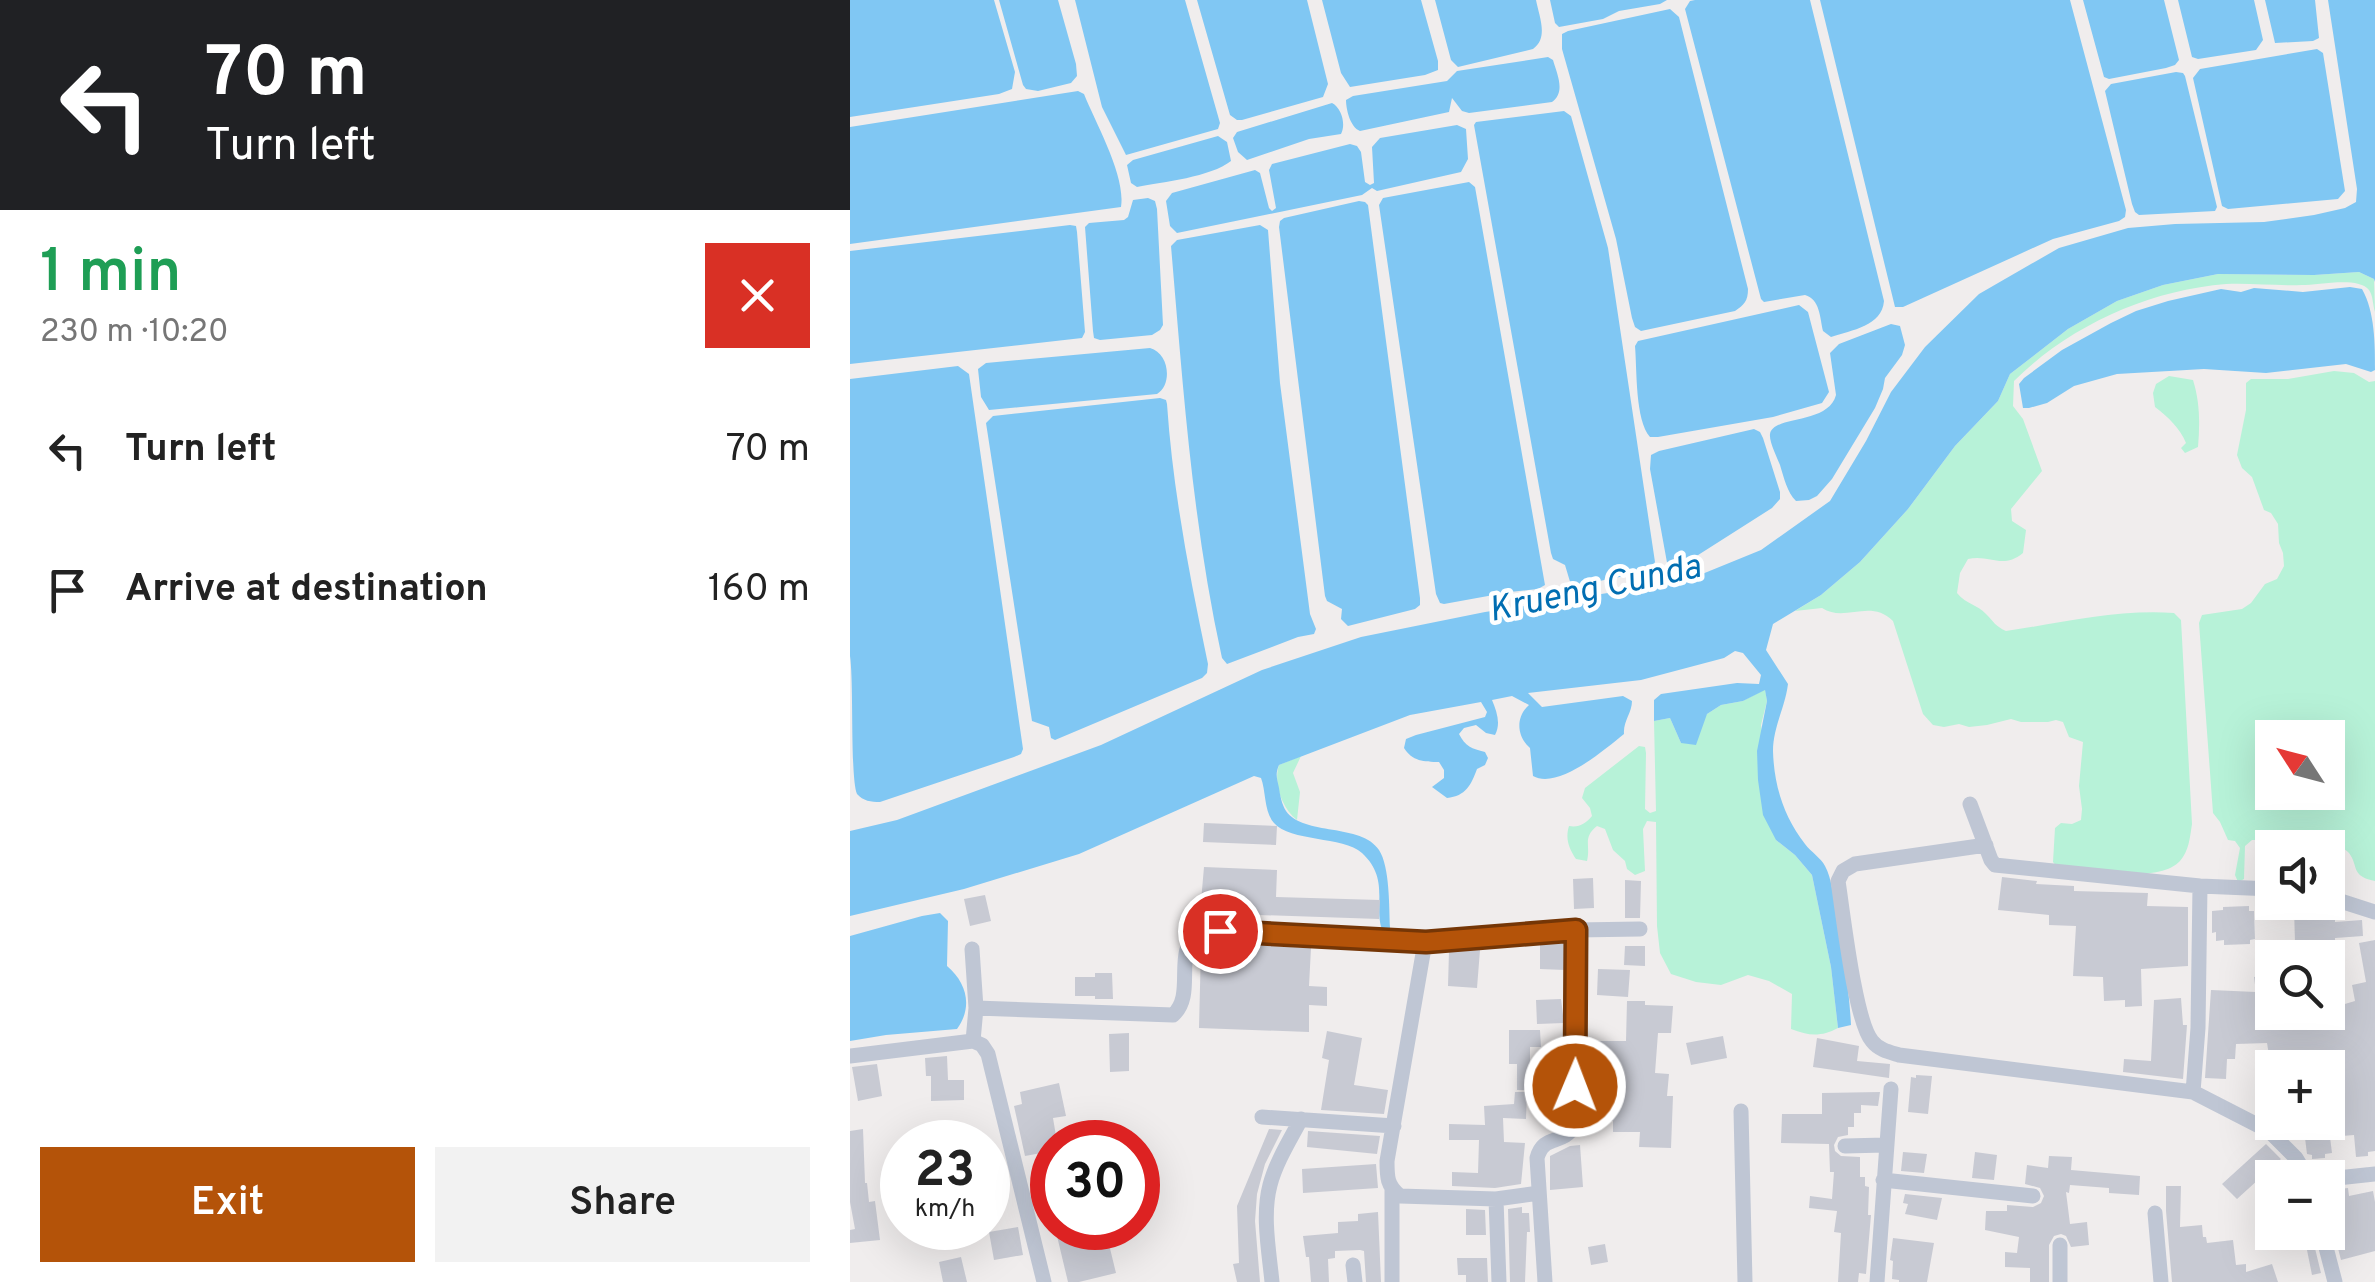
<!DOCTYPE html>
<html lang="en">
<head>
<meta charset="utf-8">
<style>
  :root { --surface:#fff; --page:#f2f2f2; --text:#222; --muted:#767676; --accent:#b45309 }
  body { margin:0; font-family:Overpass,sans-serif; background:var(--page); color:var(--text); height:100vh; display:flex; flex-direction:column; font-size:38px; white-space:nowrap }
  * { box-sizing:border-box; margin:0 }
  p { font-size:32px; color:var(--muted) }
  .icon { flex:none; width:55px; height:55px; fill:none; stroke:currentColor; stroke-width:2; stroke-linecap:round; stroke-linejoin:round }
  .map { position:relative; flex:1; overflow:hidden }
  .drawer { display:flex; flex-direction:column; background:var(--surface); width:850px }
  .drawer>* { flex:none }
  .hud { background:#202124; color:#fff; overflow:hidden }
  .needle { width:65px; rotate:306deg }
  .fabs { position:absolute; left:1405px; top:720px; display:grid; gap:20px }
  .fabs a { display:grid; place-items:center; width:90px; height:90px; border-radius:0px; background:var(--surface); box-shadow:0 10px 40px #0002; font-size:50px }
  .speed { position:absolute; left:30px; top:1120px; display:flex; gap:20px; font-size:50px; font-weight:700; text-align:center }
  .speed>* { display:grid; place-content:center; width:130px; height:130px; border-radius:50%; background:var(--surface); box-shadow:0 10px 40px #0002; line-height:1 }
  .speed small { font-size:25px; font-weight:400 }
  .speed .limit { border:15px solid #d22; background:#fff; color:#111 }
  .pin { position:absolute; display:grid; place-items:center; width:85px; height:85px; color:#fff; margin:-42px; border:5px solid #fff; border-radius:50%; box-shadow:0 2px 10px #0007 }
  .me { position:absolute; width:110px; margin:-55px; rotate:1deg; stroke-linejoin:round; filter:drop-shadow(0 0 8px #0008) }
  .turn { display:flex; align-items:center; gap:35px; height:210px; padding:0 40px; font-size:45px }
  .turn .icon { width:130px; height:130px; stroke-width:2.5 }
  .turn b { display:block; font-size:70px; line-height:85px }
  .round { display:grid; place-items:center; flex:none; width:105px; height:105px; border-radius:0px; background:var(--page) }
  .overview { display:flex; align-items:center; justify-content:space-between; height:170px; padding:0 40px }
  h1 { font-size:60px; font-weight:600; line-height:75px; color:#1e9e55 }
  .action { display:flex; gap:20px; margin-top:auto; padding:20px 40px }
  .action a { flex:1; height:115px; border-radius:0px; background:var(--accent); color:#fff; font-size:40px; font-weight:600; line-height:115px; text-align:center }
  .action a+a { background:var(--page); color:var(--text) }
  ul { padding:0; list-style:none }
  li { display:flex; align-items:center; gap:30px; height:140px; padding:0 40px }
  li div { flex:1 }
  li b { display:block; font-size:38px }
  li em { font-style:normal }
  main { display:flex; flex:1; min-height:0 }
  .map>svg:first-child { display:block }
  .green { fill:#b7f2d8; fill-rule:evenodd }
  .water { fill:#80c7f3 }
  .building { fill:#c8cad3 }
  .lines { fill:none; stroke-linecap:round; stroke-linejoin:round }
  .minor { stroke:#bfc6d4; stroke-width:15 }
  .route-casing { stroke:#753606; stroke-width:25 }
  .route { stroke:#b45309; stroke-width:18 }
  .labels { text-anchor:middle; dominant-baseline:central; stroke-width:9; stroke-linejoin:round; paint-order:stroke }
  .water-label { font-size:35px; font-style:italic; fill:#016eb2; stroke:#fff }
</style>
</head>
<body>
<main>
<section class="drawer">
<div class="hud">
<div class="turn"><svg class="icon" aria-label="left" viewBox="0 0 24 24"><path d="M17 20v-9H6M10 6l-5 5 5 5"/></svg><div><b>70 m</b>Turn left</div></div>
</div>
<div class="overview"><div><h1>1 min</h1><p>230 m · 10:20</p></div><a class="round" style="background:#d93025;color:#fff"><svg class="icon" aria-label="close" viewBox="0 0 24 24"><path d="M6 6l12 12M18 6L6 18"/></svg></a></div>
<ul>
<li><svg class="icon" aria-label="left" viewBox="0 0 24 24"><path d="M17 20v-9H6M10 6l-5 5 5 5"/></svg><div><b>Turn left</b></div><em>70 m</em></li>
<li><svg class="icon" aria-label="arrive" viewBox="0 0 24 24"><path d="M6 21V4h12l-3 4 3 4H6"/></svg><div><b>Arrive at destination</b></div><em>160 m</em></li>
</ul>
<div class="action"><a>Exit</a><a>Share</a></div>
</section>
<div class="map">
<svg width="1525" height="1282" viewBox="0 0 1525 1282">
  <rect width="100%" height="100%" fill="#f0eded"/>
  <path class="green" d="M1509,272l15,7 1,33c-2,-6 -2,-17 -6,-22 -10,-14 -51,-5 -67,-5 -25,1 -50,-2 -76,-1 -77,6 -157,42 -212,97l-1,25 10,13 19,52 -31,38 1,12 14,9 -3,23c-21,17 -33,1 -55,6l-8,14 -3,20c10,12 20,11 29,21 8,8 9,12 20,17 55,-8 112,-22 168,-18l7,7 11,204c-2,13 -3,27 -12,37 -21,23 -93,10 -122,7l-5,-6 2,-34 6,-5 11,1 9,-4 1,-11 -3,-23 4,-44 -14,-5 -6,-15 -7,-2 -8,2h-27l-10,-3 -24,6 -18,2 -10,-3 -15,3 -11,-2 -10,-11 -30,-93c-23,-23 -48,2 -71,-13l-27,3 26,-16 39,-33 48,-53 47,-63 43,-45 12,-27 58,-45 49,-28 46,-16 55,-11 96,1z
    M1484,371l20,2 15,9 6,-1v500c-25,-5 -16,-15 -26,-28 -15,-17 -75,-12 -97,-13l-7,6 -1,33 -6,3 -3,-7 5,-27 -5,-7 -7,-1 -8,-18 -7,-9 -14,-190 3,-8 40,-6 9,-6 14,-19 12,-5 7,-13 -1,-13 -4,-10 -1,-19 -7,-11 -7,-3 -12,-33 -10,-9 -5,-13 9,-45v-27l5,-4h37zM1422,738h56v54h-56z
    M1319,376l24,4c7,22 7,44 5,67l-13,6 -4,-5 5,-5c-6,-15 -18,-26 -31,-36l-2,-14 3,-9z
    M915,689l2,12 -6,24 15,115 19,15 17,20 19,92 7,61c-17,9 -29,8 -47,1l1,-35 -23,-13 -21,-6 -27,10 -25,-3 -25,-8 -11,-21 -3,-27 -1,-104 -9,-1 -4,8 2,42 -10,4 -8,-6 -2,-8 -12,-11 -8,-21 -8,-3c-15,12 -6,19 -10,35l-11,-2c-7,-11 -11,-20 -7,-33 10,2 17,-3 23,-10l-2,-8 -8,-10 3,-10 54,-42 6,1 1,6 -1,56 5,4 6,-2 -2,-90 16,-3 11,25 26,-29 14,-9 22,-4z
    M451,756l-8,17 7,19 -3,28c-15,-12 -24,-36 -18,-55z"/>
  <path class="water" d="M0,0h144l21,72 -3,17 -13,5 -149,23z
    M149,0h59l18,64 1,12 -6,7 -33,8 -12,-2 -3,-4z
    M225,0h110l35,123 -2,6 -92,26 -24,-48z
    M347,0h110l21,84 -5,13 -81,23h-5l-7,-5z
    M472,0h99l17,61v9l-13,5 -75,12 -9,-14z
    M585,0h101c3,16 13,38 -3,49l-75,18 -7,-7z
    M700,0h117l-7,4 -41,7 -16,8 -44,8 -4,-4z
    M845,0h115l74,301c-2,25 -32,29 -53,36l-8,-6c-3,-13 -3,-32 -18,-36l-41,7 -3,-3 -76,-290 5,-8z
    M970,0h250l56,210 -1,7 -6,4 -66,18 -150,68h-8z
    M1233,0h81l15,60 -4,5 -9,3 -57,11 -5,-2z
    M1328,0h76l9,40 -7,10 -58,9 -6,-2z
    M1415,0h50l4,38 -6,3 -38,2z
    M1478,0h47v282l-1,-3 -15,-7 -45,3 -96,-1 -55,11 -46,16 -49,28 -58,45 -12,27 -43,45 -47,63 -48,53 -39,33 -48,29 -7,26 22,34c-3,24 -15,43 -15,67 1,35 11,66 32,93 6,8 16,14 20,22 7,13 8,30 11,45 7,38 13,75 15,114l-13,3 -7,-61 -19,-92 -17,-20 -19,-15 -13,-25 -5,-35 -1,-29 10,-50 -2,-11 -22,11 -22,4 -14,9 -11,31 -15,-2 -11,-25 -16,3v-21l7,-6 76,-11 22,1 2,-9 -18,-22 -8,-2 -11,7 -83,22 -113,13 14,14 81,-11 9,5c0,12 -9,20 -8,33 -20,16 -66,56 -91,42l-3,-28c-13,-11 -15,-31 -1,-43l-17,-9 -20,4c5,12 9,24 3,35l-9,-2 -10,-8 -12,3 -5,6c6,12 13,15 26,18l3,6 -3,7 -8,4c-6,16 -11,27 -30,29l-15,-11 12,-9v-8l-5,-8c-15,0 -27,-1 -35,-14l2,-9 10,-4 69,-18 2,-5 -6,-10 -71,13 -131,50c-4,9 -2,13 0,23 1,7 3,17 7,23 17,25 76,12 93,39 11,17 10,57 11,78l-6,6c-13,-25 8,-53 -22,-81 -19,-17 -72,-11 -88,-30 -10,-11 -8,-32 -13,-45l-7,-2 -175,78 -115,35 -114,27v-85l47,-11 204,-75 161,-75 99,-33 124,-25 200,-31 76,-31 69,-49 36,-60 25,-49 34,-45 54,-53 80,-46 69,-20 47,-4 89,-2 50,-7 31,-7 11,-6 1,-13z
    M820,9l9,8 69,272c0,12 -4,16 -13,22l-94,20 -6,-4 -3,-9 -16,-79 -54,-190v-15l6,-3z
    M1467,49l6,4 22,138 -7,8 -110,10 -6,-3 -29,-128 7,-9z
    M698,57l5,3c4,14 13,32 -1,42l-83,11 -7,-2 -10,-13 -3,14 -89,19c-10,-4 -14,-22 -14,-31l7,-4 94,-15 10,-10z
    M1326,72l7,1 2,3 32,131 -2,4 -76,4 -4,-3 -3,-8 -27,-113 6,-7z
    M228,91l6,3c12,30 42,82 37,113l-271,37v-117z
    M482,103c10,5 14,22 9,31l-32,5 -62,21 -9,-8 -5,-14 4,-6z
    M714,111l7,5 37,132 47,314 -5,9 -76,15 -3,-1 -6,-20 -12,-6 -2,-6 -77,-428 2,-3z
    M607,125l9,4 2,30 -7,13 -84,19 -5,-3 -10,7 -185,38 -7,-7 -4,-25 6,-8 83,-23 5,3 9,35 3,3 4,-3 -7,-38 3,-6 78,-20 7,2 4,6 4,30 5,3 4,-2 -2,-36 8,-9z
    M368,136l9,6 4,19c-20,16 -68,21 -94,26l-6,-4 -4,-18 6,-5z
    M619,182l6,5 70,398 -7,4 -28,3 -66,12 -4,-1 -4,-9 -57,-389 4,-7z
    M298,198l7,3 2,8 6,116 -3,5 -8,5 -52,5 -6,-2 -1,-7 -8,-104 4,-4 35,-3 4,-3 5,-17z
    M509,201l6,1 3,3 52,393v7l-5,4 -67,17 -7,-7 1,-10 -15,-8 -2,-5 -46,-369 1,-6 4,-3z
    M220,225l6,1 1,6 8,100 -3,6 -232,26v-113z
    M410,225l8,5 12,153 30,231 6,15 -2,5 -16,3 -71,27 -5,-6c-30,-137 -39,-272 -51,-412l6,-6z
    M1500,287l12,2c13,23 13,55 13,81l-4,2 -25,-8 -80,9 -62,-4 -87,5 -43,12 -27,17 -18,5h-6l-4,-24 5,-6 38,-28 49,-27 25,-12 32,-10 53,-12 20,3 13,-4 49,4z
    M949,305l9,7 21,80 -7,11 -49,14 -115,20h-8c-15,-17 -13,-67 -15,-91l3,-5z
    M1041,324l9,2 5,19 -3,10 -17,23 -2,11 -8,19 -43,71 -15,17 -8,4 -13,1c-9,-9 -12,-23 -16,-36 -3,-8 -11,-23 -10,-31 3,-19 58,-9 66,-39l-6,-42 9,-9z
    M300,348c19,5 23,36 7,46l-168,16 -8,-13 -3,-28 8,-6z
    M108,366l11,8 54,375 -2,5 -7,3 -134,45c-9,0 -17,-1 -23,-8 -7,-17 -3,-110 -7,-138v-277z
    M310,398l6,2 1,4c6,88 23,174 41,260l-1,9 -5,5 -147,62 -4,-2 -2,-11 -17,-6 -46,-298 7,-7z
    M904,429l6,3 3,6 17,54v7l-8,9 -88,56 -16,4 -18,-99 1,-14 8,-4z
    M90,913l8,8 -1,45c20,17 26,41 10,63l-71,6 -36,6v-105l72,-20z"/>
  <path class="building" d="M354,823l73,3 -1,19 -73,-3z
    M354,867l73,3 -1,27 104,3 -1,19 -179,-6z
    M1152,877l35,4 -1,3 38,2v5l74,2 -1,13 41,1v59l-47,3 1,37 -17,1v-7l-21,1 -1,-24 -30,-1 3,-50 -27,-1v-10l-51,-5z
    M743,878l1,30 -20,1 -1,-30z
    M775,880l16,1 -1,37h-15z
    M135,895l6,26 -21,5 -6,-27z
    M1399,906v5h5l1,28 -5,1v4l-26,1v-5l-8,1v-9l-4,1v-22l11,-1v-3z
    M1473,907l12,4v11l27,-2 1,16 -28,2v4l-40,1 -1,-35z
    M1525,940v211l-7,1v4l-12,1 -2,-22 -24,2 2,16 -7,1v4l-13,1v-4l-5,-1 -4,-32h25v-32l8,-1 -4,-21h-36l-1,-6 -24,5 -4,-24 -31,1 -1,15h-8l-1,20 -21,-1 6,-88 45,2 -2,-15 18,-3v43l14,-5h42v-3l27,-8 -3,-16 14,-3 -7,-39z
    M715,942v28l-25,-1v-25z
    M354,943l107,5 -2,38 18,1v19l-18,-1v27l-110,-4 2,-81z
    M775,946h20v20l-21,-1z
    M630,950l-3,38 -29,-2 1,-35z
    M748,969l32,1 -2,27 -31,-2z
    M245,973h17l1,26h-18v-3h-20v-19h20z
    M1331,998l2,27h4l-4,54 -60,-7 1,-13 27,2 3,-61z
    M711,999l3,24 -27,1 -1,-24z
    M777,1001h18v4l28,1 -2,27h-13l-3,40 14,1 -2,22h6l-2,52 -32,-1 1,-15h-27v-11h-21v-21h-2l2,-59h34z
    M659,1030h31l1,17h-11v31l34,3v30h-22l-1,-21h-24v-26h-8z
    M477,1031l35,7 -8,47 34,5 -4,24 -63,-4 8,-50 -7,-2z
    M279,1033v38l-19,1 -1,-38z
    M873,1036l4,22 -36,7 -5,-22z
    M967,1038l42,8 -2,15 33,3 -1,14 -76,-11z
    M97,1056l1,24h16v20l-33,1v-25h-5l-1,-18z
    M27,1064l5,32 -24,5 -6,-34z
    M1066,1075l16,1 -4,38 -20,-2 3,-35 5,1z
    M209,1083l7,33 -13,2 4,24h-5v9l-27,5 -11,-50 8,-2 -2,-12z
    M665,1092h12l-1,27 -23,-1 1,24 21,1 -4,41 -26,4 -43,-2v-14l26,1 1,-33h-30v-16l36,1 -1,-19 30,-2z
    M1030,1092l-2,14 -17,-1v8h-7v14h-6v8l-10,2 -4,8 1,6 6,5 19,1v20h5v9l4,1 -1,28h3l-5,59 -7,-1 -1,9h-20l3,-49 -7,-1 3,-21 -28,-3 1,-12 22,3 2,-27h-4l-1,-28 -48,-1 1,-29h40v-21z
    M13,1129l2,54h2l2,19 6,-1 5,39 -30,3v-13l5,-1 -5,-27v-71z
    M419,1129l13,1 -17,34 -8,30 -2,27 5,61h-23l-4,-18 6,-1 -2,-57z
    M458,1131l72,5 -3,18 -70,-7z
    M1416,1144l15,15 -44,40 -15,-15z
    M730,1145l3,42 -33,3v-34l20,-10z
    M150,1152l9,34 -21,5v-37z
    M1053,1152l24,2 -3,19 -23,-2z
    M1125,1152l22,3 -3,25 -22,-2z
    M1199,1156l23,1 -1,13 69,6 -1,19 -30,-2v-5l-39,-3 -1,8 -3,-1 4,32 17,-2 2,23 -18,2 -5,-11 -5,-2 -7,2 -5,9v37h-19v-14l-25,-1v-15l12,1 2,-16 -34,-7 1,-19h21v-6l26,2 8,-4 3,-7 -4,-8 -15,-4 2,-19 21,3z
    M526,1164l2,24 -75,5 -1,-24z
    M202,1180v37l-11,2 -10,-36z
    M1316,1186h15l-1,41 22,-2 1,12h3l1,6 26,-3 3,25 10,-1v8l26,-8 6,18h-106l-6,-71z
    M1498,1188l1,8 24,-5 2,11v49l-34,9 -8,-31 -5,-7v-32z
    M1055,1194l37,4 -5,22 -32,-6 3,-10 -5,-1z
    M672,1207v6h7l1,19h-3l-2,50h-15l-2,-73z
    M616,1209l19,1 1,25h-20z
    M528,1212l3,70h-15l-2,-31 -4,-1 -25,1v7l-7,1 1,23h-18l-2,-25h-3l-3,-21 35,-3v-11l20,-1v-7z
    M168,1227l5,28 -29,5 -5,-28z
    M237,1228h18l11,45 -37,9h-11l-11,-46z
    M1444,1232h17l10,41 -9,2 -6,-30 -9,2z
    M1043,1238l41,5 -7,39h-28v-2l-7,-1 1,-18 -3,-1z
    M755,1244l3,18 -17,3 -3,-18z
    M111,1257l6,25h-24l-4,-20z
    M607,1258h30l1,24h-22v-7h-8z"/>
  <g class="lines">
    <path class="minor" d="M1120,804l21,56 4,5 205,21 72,3
      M1136,845l-131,19 -12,7 -5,10c5,32 17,140 34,160 7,9 17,11 27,14l294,37
      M1350,886l-2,142 -5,64 76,39 27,27 12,20
      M1478,897l47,15
      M575,942l-38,219c0,16 0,25 13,35l96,3 43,-6
      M122,949l4,59 -3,33
      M126,1008l197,7c24,-21 -2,-65 27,-83l225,10 151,-12 64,-1
      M0,1056l123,-15 9,4 6,9 56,228
      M891,1111l4,171
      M412,1117l132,9
      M995,1146l40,-1
      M1478,1179l47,-5
      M1033,1180l150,16
      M542,1190v92
      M646,1199l3,83
      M1305,1213l6,69
      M1472,1232l13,50
      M503,1265l2,17
      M422,1282c-3,-31 -10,-67 -2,-97 6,-23 20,-45 31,-66
      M695,1282l-8,-124c7,-25 25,-11 38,-33l1,-195
      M1027,1282l14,-193
      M1210,1282v-37"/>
  </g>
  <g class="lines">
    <g class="route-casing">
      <path id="route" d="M370,931l206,11 150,-12 -1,156"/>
    </g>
    <use href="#route" class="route"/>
  </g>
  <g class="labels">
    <g class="water-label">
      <text transform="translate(745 590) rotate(-12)">Krueng Cunda</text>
    </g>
  </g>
</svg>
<div class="fabs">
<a><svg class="needle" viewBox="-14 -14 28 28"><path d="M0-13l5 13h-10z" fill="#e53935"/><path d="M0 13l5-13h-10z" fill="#767676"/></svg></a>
<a><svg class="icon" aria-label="sound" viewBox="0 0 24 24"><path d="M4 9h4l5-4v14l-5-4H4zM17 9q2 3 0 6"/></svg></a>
<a><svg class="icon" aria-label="search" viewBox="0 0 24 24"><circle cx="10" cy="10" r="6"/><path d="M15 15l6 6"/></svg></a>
<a>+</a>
<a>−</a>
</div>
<div class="speed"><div>23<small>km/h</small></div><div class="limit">30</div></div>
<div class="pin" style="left:370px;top:931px;background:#d93025"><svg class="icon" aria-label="arrive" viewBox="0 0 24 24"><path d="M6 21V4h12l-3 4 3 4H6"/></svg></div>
<svg class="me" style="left:725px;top:1086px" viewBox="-20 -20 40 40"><circle r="17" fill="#b45309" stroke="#fff" stroke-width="3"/><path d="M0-11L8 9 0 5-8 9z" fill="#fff"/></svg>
</div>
</main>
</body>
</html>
